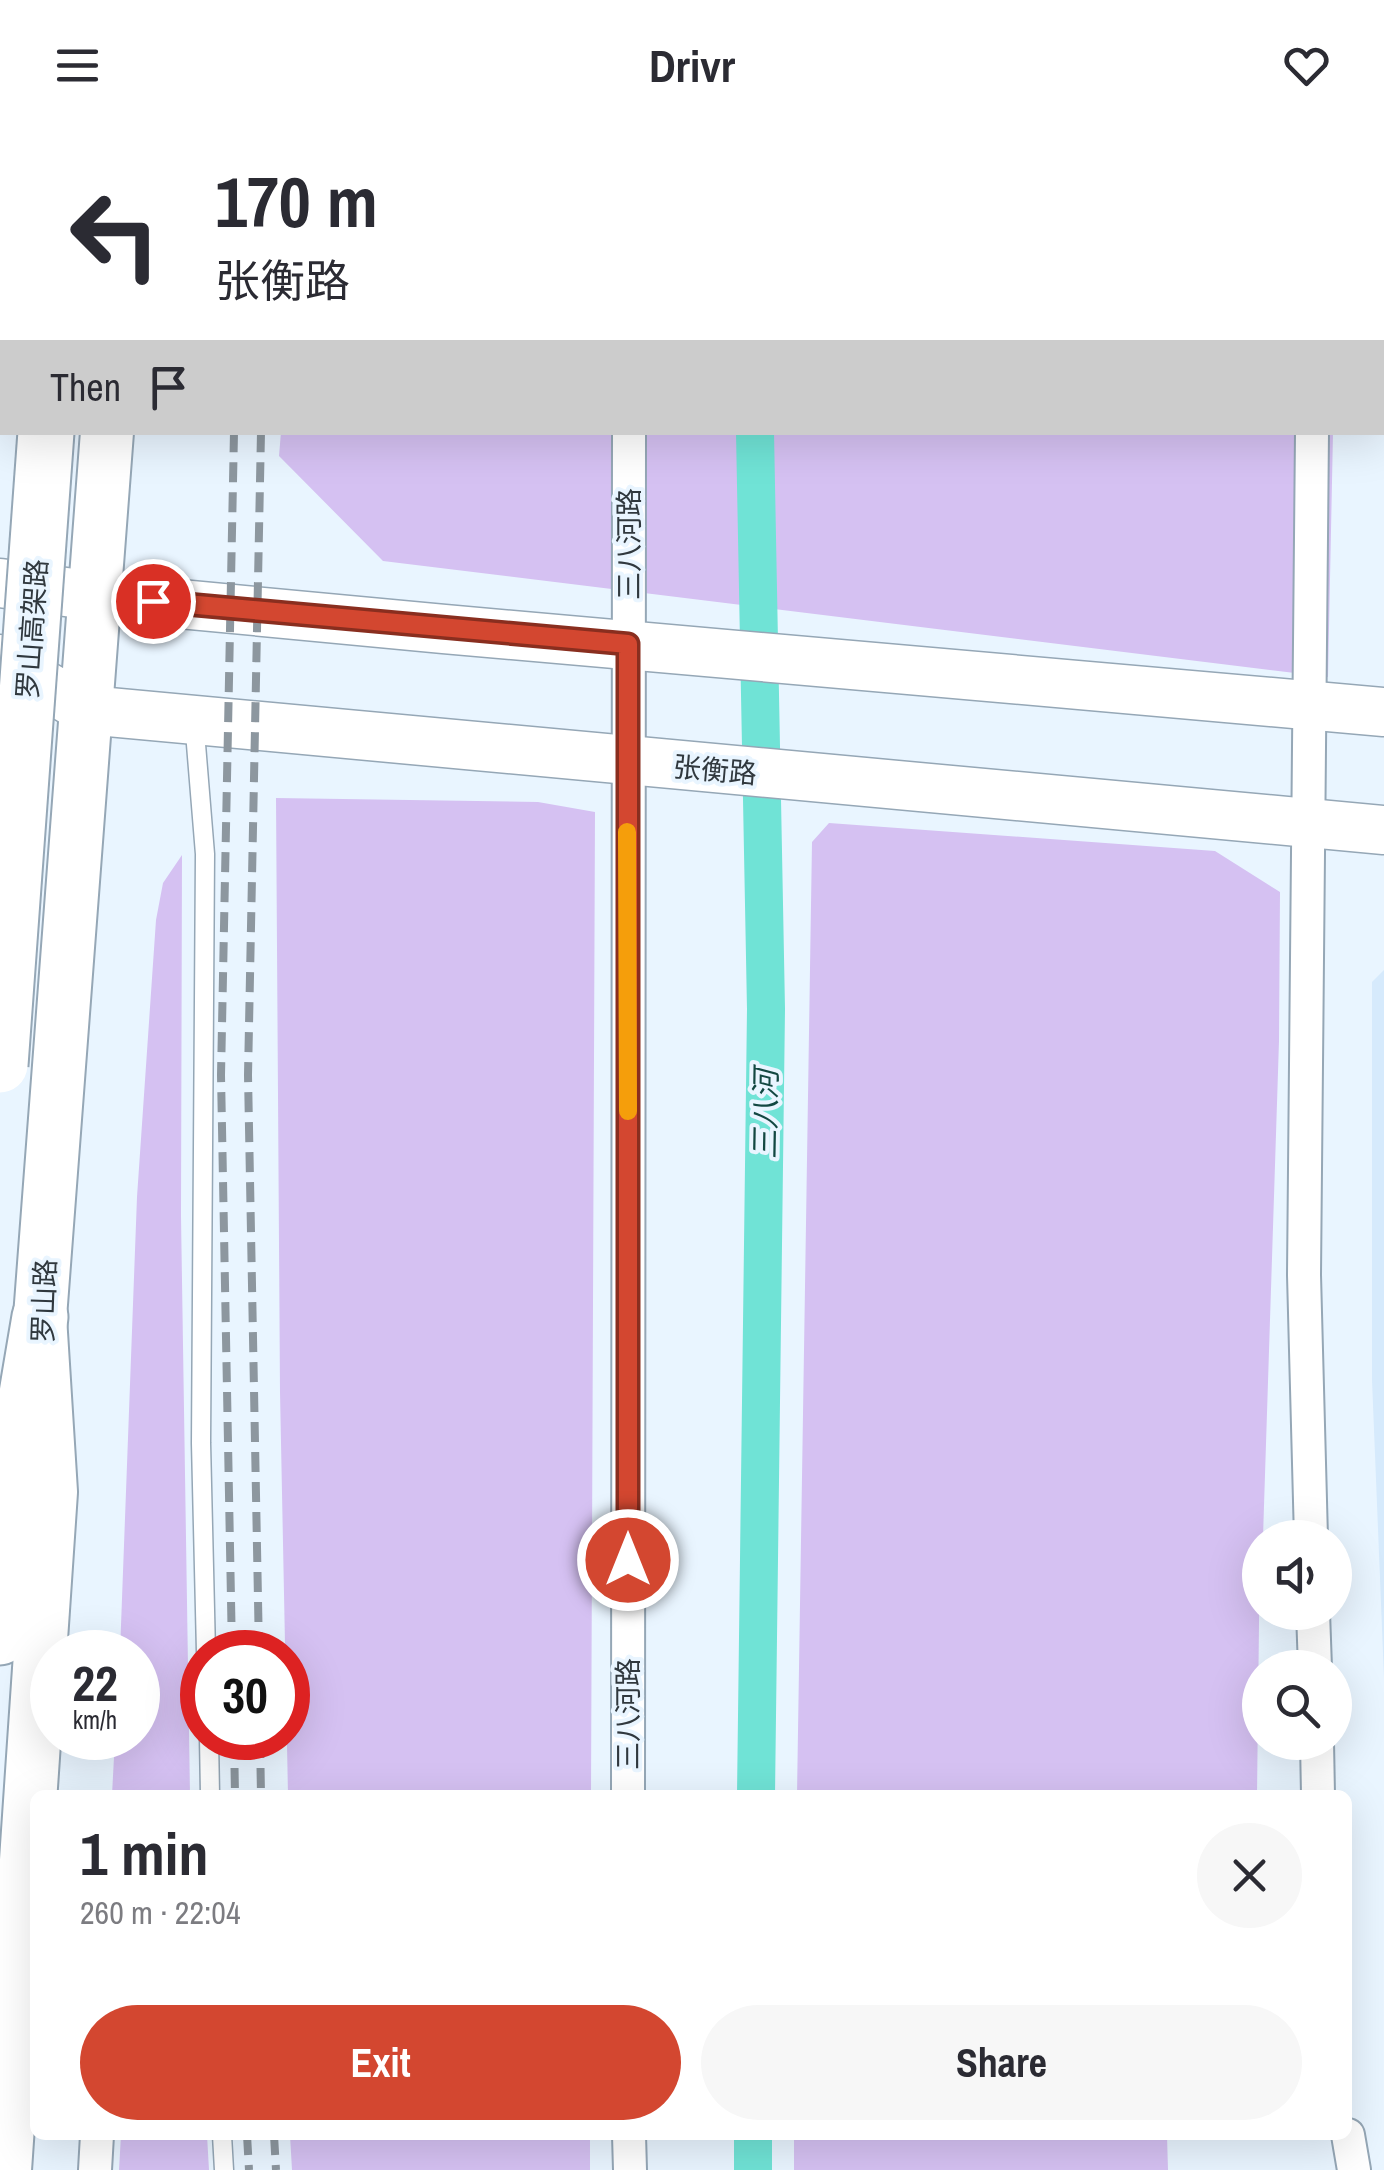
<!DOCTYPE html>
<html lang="en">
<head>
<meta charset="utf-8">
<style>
  :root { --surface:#fff; --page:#f7f7f7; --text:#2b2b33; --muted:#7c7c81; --accent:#d34730 }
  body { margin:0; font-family:"Archivo Narrow","Noto Sans SC",sans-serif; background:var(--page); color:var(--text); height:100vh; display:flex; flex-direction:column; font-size:38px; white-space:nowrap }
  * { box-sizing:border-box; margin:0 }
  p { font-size:32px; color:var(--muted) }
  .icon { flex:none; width:55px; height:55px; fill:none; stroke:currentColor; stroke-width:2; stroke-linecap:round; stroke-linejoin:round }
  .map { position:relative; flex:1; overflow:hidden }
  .details { position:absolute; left:30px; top:1660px; width:1322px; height:350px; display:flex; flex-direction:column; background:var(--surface); border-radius:15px; box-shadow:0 10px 40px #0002 }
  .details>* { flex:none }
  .top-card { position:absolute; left:0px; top:0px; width:1385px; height:305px; box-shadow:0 10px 40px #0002; background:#fff; color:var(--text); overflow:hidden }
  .buttons { position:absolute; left:1242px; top:1390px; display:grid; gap:20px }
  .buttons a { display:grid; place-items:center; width:110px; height:110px; border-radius:50%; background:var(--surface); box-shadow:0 10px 40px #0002; font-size:50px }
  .speed { position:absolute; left:30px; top:1500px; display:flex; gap:20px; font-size:50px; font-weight:700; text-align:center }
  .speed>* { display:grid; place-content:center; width:130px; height:130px; border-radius:50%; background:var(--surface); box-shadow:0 10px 40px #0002; line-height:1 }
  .speed small { font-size:25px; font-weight:400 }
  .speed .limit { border:15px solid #d22; background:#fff; color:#111 }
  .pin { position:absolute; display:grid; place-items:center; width:85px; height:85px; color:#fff; margin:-42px; border:5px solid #fff; border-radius:50%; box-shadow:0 2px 10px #0007 }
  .me { position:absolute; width:110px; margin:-55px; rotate:0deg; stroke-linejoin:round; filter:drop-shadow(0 0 8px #0008) }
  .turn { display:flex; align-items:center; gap:35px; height:210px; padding:0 50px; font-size:45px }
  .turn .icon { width:130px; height:130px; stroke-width:2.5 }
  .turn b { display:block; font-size:70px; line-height:85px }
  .then { display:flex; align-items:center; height:95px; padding:0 50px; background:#0003; gap:20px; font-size:38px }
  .round { display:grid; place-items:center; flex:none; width:105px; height:105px; border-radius:52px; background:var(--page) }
  .overview { display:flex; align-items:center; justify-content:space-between; height:170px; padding:0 50px }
  h1 { font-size:60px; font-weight:700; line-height:75px }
  .cta { display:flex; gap:20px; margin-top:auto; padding:20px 50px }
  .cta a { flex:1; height:115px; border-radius:60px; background:var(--accent); color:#fff; font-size:40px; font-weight:700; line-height:115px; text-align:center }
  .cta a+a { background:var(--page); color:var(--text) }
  header { display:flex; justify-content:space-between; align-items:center; height:130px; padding:0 50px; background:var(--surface); font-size:45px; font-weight:700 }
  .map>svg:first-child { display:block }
  .built { fill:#d6eafc }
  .green { fill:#d5c1f2 }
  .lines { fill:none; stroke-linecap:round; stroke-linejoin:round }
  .canal { stroke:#70e3d6; stroke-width:38 }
  .service-casing { stroke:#95a7b6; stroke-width:21 }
  .minor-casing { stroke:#95a7b6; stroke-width:36 }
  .secondary-casing { stroke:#95a7b6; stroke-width:51 }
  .primary-casing { stroke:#95a7b6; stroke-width:56 }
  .trunk-casing { stroke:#95a7b6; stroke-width:59 }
  .service { stroke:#fff; stroke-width:18 }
  .minor { stroke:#fff; stroke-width:32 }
  .secondary { stroke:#fff; stroke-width:48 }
  .primary { stroke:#fff; stroke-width:52 }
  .trunk { stroke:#fff; stroke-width:55 }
  .rail { stroke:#8d979f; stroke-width:8; stroke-dasharray:20 10; stroke-linecap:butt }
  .trunk-bridge-casing { stroke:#95a7b6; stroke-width:59; stroke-linecap:butt }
  .trunk-bridge { stroke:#fff; stroke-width:55 }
  .route-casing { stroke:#892e1f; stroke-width:25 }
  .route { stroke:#d34730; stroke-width:18 }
  .slow { stroke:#f59e0b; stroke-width:18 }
  .labels { text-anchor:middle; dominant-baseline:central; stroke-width:8; stroke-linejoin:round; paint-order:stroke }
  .street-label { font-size:28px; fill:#30383e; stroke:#e9f5ff }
  .water-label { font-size:30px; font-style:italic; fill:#134842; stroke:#e9f5ff }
</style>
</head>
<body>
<header><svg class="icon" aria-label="menu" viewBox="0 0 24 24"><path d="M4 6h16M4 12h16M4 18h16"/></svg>Drivr<svg class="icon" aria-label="heart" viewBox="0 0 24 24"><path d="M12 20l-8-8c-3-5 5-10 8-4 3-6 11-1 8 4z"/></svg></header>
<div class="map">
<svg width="1384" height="2040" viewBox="0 0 1384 2040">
  <rect width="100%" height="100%" fill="#e9f5ff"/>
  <path class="built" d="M1384,840v708l-12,-298v-398z"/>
  <path class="green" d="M302,0h1038l-1038,2z
    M281,302l1052,1 -5,244 -945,-116 -104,-105z
    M276,668l262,4 57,10 -4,983h-303l-8,-403z
    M829,693l386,28 65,41 -1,149 -16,496 -3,1 -3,257h-460l15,-953z
    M182,725l-1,361 9,579h-78l3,-57h23v-86h-18l17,-455 19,-277 7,-37z
    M121,2005h86l2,35h-90z
    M290,2005h300v35h-298z
    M794,2005h373l1,35h-374z"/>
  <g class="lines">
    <path class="canal" d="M752,2v-2
      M755,302l11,577 -10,786
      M753,2005v35"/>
    <g class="service-casing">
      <path id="service" d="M194,590l11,134 -4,589 5,209
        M209,1608l1,57
        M222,2005l2,35"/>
    </g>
    <g class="minor-casing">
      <path id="minor" d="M631,2v-2
        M1315,2v-2
        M1311,1408l-7,-263 8,-843
        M1313,1482l2,56
        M1317,1612l1,53
        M628,1665l1,-1363
        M629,2005l1,35
        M1348,2005l6,35
        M95,2040l2,-35"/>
    </g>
    <g class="secondary-casing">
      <path id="secondary" d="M0,453l95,13 349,33 940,83
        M0,529l87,51 1297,120"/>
    </g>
    <g class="primary-casing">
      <path id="primary" d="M128,2v-2
        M5,2040l46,-678 -11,-175 67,-885"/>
    </g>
    <g class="trunk-casing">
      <path id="trunk" d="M68,2v-2
        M0,1507l11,-148 29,-172"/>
    </g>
    <use href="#service" class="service"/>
    <use href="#minor" class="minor"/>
    <use href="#secondary" class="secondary"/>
    <use href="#primary" class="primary"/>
    <use href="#trunk" class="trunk"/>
    <path class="rail" d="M241,2v-2
      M268,2v-2
      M0,46l2,-34
      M232,1522l-11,-577 13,-643
      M259,1522l-11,-577 13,-643
      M234,1608l1,57
      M260,1608l1,57
      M247,2005l2,35
      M274,2005l2,35"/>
    <g class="trunk-bridge-casing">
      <path id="trunk-bridge" d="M0,935l46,-633"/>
    </g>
    <use href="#trunk-bridge" class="trunk-bridge"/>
  </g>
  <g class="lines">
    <g class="route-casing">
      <path id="route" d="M153,471l475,43v916"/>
    </g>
    <use href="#route" class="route"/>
    <path class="slow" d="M627,702l1,279"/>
  </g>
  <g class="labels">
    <g class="street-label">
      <text transform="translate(629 414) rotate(-90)">三八河路</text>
      <text transform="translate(32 499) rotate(-86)">罗山高架路</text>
      <text transform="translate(715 640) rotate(5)">张衡路</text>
      <text transform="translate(44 1171) rotate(-88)">罗山路</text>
      <text transform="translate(628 1584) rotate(-90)">三八河路</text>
    </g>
    <g class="water-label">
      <text transform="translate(765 984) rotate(-89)">三八河</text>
    </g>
  </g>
</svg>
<div class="buttons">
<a><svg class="icon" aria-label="sound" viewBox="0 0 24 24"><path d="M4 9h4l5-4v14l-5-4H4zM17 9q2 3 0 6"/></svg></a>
<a><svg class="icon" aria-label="search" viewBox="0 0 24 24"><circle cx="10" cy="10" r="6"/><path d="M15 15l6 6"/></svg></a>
</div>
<div class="speed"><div>22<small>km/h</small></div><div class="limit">30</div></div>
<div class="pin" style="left:153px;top:471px;background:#d93025"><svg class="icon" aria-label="arrive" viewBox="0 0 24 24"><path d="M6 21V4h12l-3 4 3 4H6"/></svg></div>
<svg class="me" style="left:628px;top:1430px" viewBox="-20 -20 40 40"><circle r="17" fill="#d34730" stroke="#fff" stroke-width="3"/><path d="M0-11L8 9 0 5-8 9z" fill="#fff"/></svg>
<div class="top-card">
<div class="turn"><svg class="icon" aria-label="left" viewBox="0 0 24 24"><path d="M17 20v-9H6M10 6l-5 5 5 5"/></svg><div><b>170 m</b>张衡路</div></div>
<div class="then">Then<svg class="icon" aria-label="arrive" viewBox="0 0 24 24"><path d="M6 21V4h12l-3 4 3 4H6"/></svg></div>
</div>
<section class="details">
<div class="overview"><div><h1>1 min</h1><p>260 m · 22:04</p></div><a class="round"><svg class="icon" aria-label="close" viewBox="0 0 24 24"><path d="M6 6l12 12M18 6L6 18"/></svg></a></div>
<div class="cta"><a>Exit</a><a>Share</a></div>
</section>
</div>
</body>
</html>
